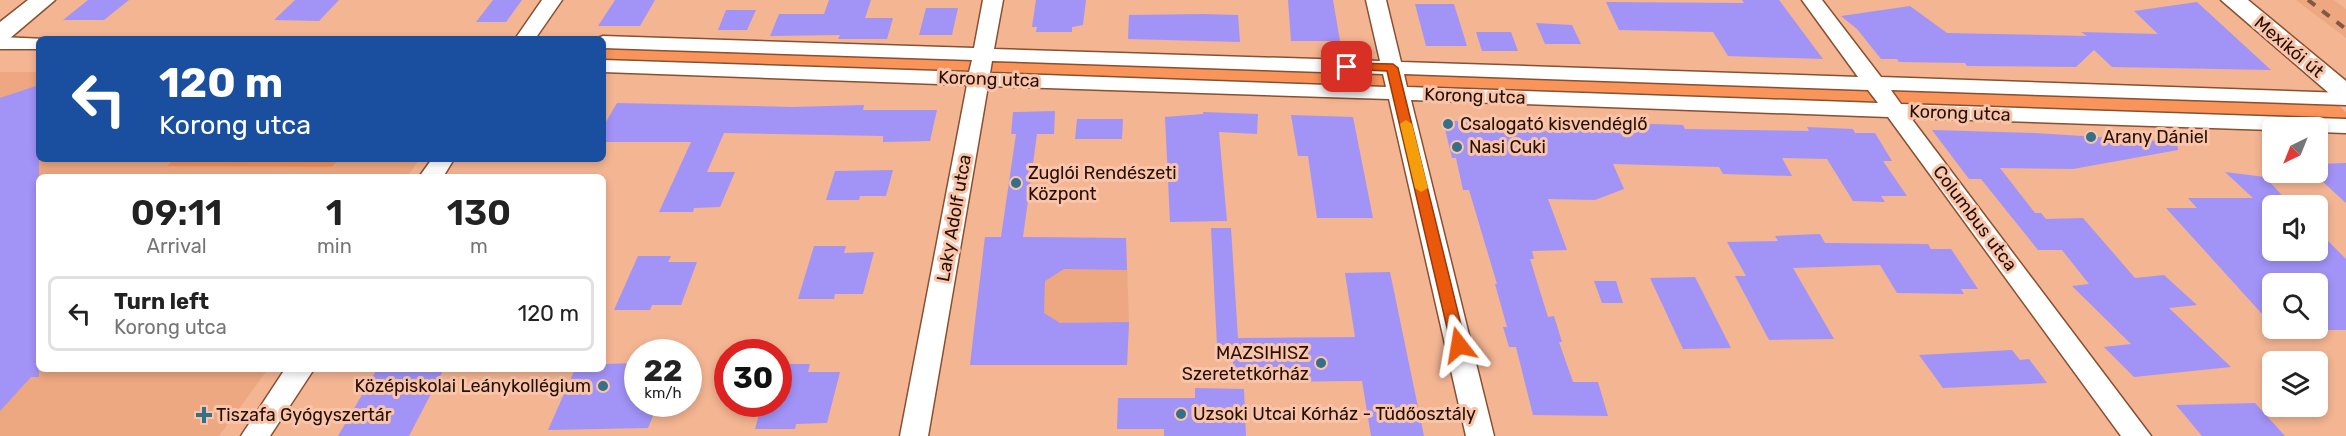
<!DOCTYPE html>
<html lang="en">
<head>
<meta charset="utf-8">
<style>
  :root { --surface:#fff; --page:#f2f2f2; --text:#222; --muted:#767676; --line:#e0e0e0 }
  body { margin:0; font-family:Rubik,sans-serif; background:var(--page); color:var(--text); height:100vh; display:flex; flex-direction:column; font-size:22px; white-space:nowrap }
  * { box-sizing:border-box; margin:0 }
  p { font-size:20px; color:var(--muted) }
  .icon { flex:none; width:33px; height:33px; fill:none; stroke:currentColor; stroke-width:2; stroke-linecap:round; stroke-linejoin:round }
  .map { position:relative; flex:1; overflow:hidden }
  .panel { position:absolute; left:36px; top:174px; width:570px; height:198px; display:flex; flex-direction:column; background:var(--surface); border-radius:9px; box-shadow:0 3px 9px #0003 }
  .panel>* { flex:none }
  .top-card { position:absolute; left:36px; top:36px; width:570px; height:126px; border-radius:9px; box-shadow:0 3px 9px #0003; background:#1a4fa0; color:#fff; overflow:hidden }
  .needle { width:39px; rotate:223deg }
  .tools { position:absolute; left:2262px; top:117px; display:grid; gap:12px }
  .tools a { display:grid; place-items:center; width:66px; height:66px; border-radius:9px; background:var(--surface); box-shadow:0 3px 9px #0003; font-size:30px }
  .speed { position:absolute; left:624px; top:339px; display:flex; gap:12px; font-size:30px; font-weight:700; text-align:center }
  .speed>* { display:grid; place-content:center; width:78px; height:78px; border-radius:50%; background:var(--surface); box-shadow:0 3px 9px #0003; line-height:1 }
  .speed small { font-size:15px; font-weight:400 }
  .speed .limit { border:9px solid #d22; background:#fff; color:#111 }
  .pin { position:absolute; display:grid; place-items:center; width:51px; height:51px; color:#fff; margin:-26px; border-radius:12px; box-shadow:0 3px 9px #0006 }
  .me { position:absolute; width:66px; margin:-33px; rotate:346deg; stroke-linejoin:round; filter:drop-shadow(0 0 4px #0008) }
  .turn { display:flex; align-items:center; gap:21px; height:126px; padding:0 24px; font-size:27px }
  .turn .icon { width:78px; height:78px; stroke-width:2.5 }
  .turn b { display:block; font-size:42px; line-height:51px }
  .eta { display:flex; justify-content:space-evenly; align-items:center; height:102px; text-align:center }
  .eta b { font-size:36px; font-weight:600; line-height:42px }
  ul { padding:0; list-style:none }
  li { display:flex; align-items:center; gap:18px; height:75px; margin:0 12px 9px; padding:0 12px; border:3px solid var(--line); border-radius:9px }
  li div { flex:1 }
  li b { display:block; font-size:22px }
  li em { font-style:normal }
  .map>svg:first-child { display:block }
  .built { fill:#eda781 }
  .green { fill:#f9945a }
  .building { fill:#a293f7 }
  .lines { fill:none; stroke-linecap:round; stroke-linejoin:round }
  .minor-casing { stroke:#885030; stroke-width:3 }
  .tertiary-casing { stroke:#885030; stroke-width:3 }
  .minor { fill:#fff; fill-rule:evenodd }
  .tertiary { fill:#fff; fill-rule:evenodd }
  .rail { stroke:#815843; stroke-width:4; stroke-dasharray:9 9; stroke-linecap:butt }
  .route { fill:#ea580c; stroke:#983908; stroke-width:1.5 }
  .slow { fill:#f59e0b }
  .poi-dot { fill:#356f88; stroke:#f9c5aa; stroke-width:2 }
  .labels { text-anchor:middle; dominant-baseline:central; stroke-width:6; stroke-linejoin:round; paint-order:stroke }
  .street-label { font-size:18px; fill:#260f04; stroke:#f9c5aa }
  .poi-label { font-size:18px; fill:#260f04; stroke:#f9c5aa; text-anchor:start }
</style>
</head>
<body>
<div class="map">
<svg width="2346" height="436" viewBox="0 0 2346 436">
  <rect width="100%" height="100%" fill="#f4b593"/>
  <path class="built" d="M2296,0h38l12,9v29z
    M0,72h39v87h354v2h25l-11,16h-368v192h229l-49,67h-219z
    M985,237l141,1 3,84 -2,43h-157z"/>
  <path class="green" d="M603,47l1733,56 10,9v9l-1743,-60z
    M174,159h165l-7,8 -165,-1z"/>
  <path class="building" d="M88,0h41l-25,20h-41z
    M295,0h44l-20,21 -45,-1z
    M493,0h29l-16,22h-30z
    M615,0h40l-15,26h-42z
    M829,0h42l-6,18h28l-6,21h-49l2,-4 -70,1 9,-22h45z
    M1036,0h50l-3,25 -11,2v5h-36l1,-5h-5z
    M1288,0h45l7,41h-49z
    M1742,0h37l44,59 -95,-3 -15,-24 -94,-2 -13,-28 138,1z
    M2197,2l74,68 -159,-3 -18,-17 -18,17 -109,-1 -2,-3 -66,-1 -2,-3h-16l-24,-30 -16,-13 69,-10 37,27 140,3 -6,-4 77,2 -24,-23z
    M1415,4h39l13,42h-41z
    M926,8h32l-6,27h-33z
    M726,10h30l-9,20h-29z
    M1202,14l36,1 2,27 -112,-3 1,-24z
    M1536,23l36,2 9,19h-36z
    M1476,32h35l7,19h-36z
    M39,85v292h-8l-31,34v-313z
    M617,103l175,4 72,-2 -1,5h74l-7,31 -47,1v-6l-159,-3 -17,39h28l-15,35 -26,1 -1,4h-34l32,-70h-88v-15z
    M1055,111l-1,23h-17l-14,103 103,1 1,32 -63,-1 -19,12 -1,32 16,10 69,-1 -2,43h-157l15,-128h16l15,-103h-5l2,-22z
    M1203,112l55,2 -1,20 -38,-2 8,89 -57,1 -5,-105 38,-3z
    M1291,115l62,2 20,101h-56l-9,-62h-10z
    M1077,119h46l-1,20h-47z
    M1443,121h44l3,9 84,2 -2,-5 52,1 -1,-5 60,2 2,4 124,2 -2,-4 46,2 2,4h20l17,28h-9l24,35h-26l4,6 -32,-1 -26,-42 -45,-1 10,18 -69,-2 -4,-7 -106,-3 11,25 -29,11 -47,-1 19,51 -35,1 2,8h-4l18,58 6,-1 8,26h-3l14,40h25l10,34 -75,-1 -17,-68h-7l-6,-20h4l-12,-43h2l-28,-94h-6l-7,-32h-4z
    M1932,130l103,3 142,9 1,8 -105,19 -73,-1 35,45h6l5,6 37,-1 52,60 29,-3 33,30 -28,3 62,59 -97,10 -30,-30 27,-3 -59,-58 17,-2 -27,-34h-24l-57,-71h-12z
    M2346,163v40l-34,-31h6v-8z
    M893,170l-7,26h-26l-1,4h-33l9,-29z
    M2225,172l40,5 27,29h-20v44h46v-19l28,28v71h-28v-46h-46v41l-106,-117h31l-9,-10h65z
    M1211,228h20l7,110 117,-1 -10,-64 45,-1 34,164h-53l-9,-55 -128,1 -2,-37h-15z
    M1820,234l5,9 103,1 3,5h20l27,40h-17l3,5 -67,-1 -17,-28 -87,3 41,71 -65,1 -34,-64h11l-19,-34 51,-1 -3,-5z
    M814,246h32l-2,7 30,-1 -11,42h-28l-1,5h-36z
    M638,256h33l-3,6h29l-16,43h-29l-2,5h-36z
    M1695,277l36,71 -48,1 -33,-71z
    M1594,281h22l7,22h-21z
    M2012,350l8,10 9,-1 18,24 -104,5 -24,-33z
    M638,363v41h20l-10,24 -100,2 27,-61h28v-5z
    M778,364h32l-2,8h32l-13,51 -31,1 -1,5h-40l7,-25h16z
    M377,369h67l-35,67h-71z
    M1195,388l49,1 2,47h-82v-7h-47l1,-31h77z
    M2255,403l30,33h-83l-26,-31z"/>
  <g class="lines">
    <g class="minor-casing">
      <path id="minor" d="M542,0h20l-27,39h-20z
        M983,0h20l-9,49 386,12 -14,-61h20l15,62 457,15 -56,-77h20l59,77 465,16v12l-455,-15 10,14 445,15v14l-28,-1v-4h-46v2l-361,-12 240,318h-30l-233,-319 -477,-17 83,336h-28l-77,-337 -401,-13 -60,350h-28l67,-351 -364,-13v-12l366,12 3,-12 -369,-12v-9h-8l8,-3 371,12zM992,61l391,13 3,13 -396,-14zM1404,74l464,16 10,13 -471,-16z
        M0,37l46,2h-7v10h-39z
        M432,159h22l-11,18h-24z
        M285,369h29l-44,67h-29z"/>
    </g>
    <g class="tertiary-casing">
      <path id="tertiary" d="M28,0h27l-46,39 -9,2v-19z
        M2221,0h27l98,81v21l-9,-2z"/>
    </g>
    <use href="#minor" class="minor"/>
    <use href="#tertiary" class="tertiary"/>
    <path class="rail" d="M2308,0l38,29"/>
  </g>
  <path class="route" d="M1347,63l46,1 5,4 68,277 -2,3h-11l-2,-3 -64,-274 -44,-2 -2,-2z"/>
  <path class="slow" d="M1406,120l6,4 16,64 -7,4 -6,-4 -15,-64z"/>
  <g class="poi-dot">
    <circle cx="1448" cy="124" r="6"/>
    <circle cx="2091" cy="137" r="6"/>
    <circle cx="1457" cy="147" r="6"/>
    <circle cx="1016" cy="183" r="6"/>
    <circle cx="1321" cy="363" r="6"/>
    <circle cx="603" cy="386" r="6"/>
    <circle cx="1181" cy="414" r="6"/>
    <path d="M201 406h6v6h6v6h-6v6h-6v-6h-6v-6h6z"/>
  </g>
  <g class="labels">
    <g class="street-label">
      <text transform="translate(2289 47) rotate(40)">Mexikói út</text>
      <text transform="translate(989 79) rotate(2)">Korong utca</text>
      <text transform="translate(1475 96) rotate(2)">Korong utca</text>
      <text transform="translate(1960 113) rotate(2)">Korong utca</text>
      <text transform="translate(954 218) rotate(-80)">Laky Adolf utca</text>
      <text transform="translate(1975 218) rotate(53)">Columbus utca</text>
    </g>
    <g class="poi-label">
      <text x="1460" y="124">Csalogató kisvendéglő</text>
      <text x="2103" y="137">Arany Dániel</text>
      <text x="1469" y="147">Nasi Cuki</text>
      <text x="1028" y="173">Zuglói Rendészeti<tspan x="1028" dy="21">Központ</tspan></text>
      <text x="1309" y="353" text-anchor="end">MAZSIHISZ<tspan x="1309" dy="21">Szeretetkórház</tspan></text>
      <text x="591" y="386" text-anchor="end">Középiskolai Leánykollégium</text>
      <text x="1193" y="414">Uzsoki Utcai Kórház - Tüdőosztály</text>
      <text x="216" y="415">Tiszafa Gyógyszertár</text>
    </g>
  </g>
</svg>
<div class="tools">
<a><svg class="needle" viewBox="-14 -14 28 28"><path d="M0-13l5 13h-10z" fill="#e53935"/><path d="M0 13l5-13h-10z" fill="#767676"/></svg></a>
<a><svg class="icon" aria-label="sound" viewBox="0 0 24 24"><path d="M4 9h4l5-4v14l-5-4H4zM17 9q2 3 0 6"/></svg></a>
<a><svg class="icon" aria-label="search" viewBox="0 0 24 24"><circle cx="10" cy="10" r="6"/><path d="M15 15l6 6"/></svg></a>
<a><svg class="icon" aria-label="layers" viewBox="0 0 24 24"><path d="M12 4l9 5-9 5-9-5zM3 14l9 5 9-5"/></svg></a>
</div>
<div class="speed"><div>22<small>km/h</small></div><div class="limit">30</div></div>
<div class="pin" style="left:1347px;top:67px;background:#d93025"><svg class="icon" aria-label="arrive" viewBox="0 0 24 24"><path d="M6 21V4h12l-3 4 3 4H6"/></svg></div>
<svg class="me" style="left:1459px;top:345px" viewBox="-20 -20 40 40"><path d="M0-17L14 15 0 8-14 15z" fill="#ea580c" stroke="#fff" stroke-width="4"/></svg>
<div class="top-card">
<div class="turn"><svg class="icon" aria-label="left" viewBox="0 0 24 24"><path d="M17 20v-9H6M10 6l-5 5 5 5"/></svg><div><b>120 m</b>Korong utca</div></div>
</div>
<section class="panel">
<div class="eta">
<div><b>09:11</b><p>Arrival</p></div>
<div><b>1</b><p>min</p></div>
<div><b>130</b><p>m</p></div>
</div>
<ul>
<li><svg class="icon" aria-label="left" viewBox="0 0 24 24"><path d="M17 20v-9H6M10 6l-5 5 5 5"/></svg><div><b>Turn left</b><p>Korong utca</p></div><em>120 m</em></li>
</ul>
</section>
</div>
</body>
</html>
